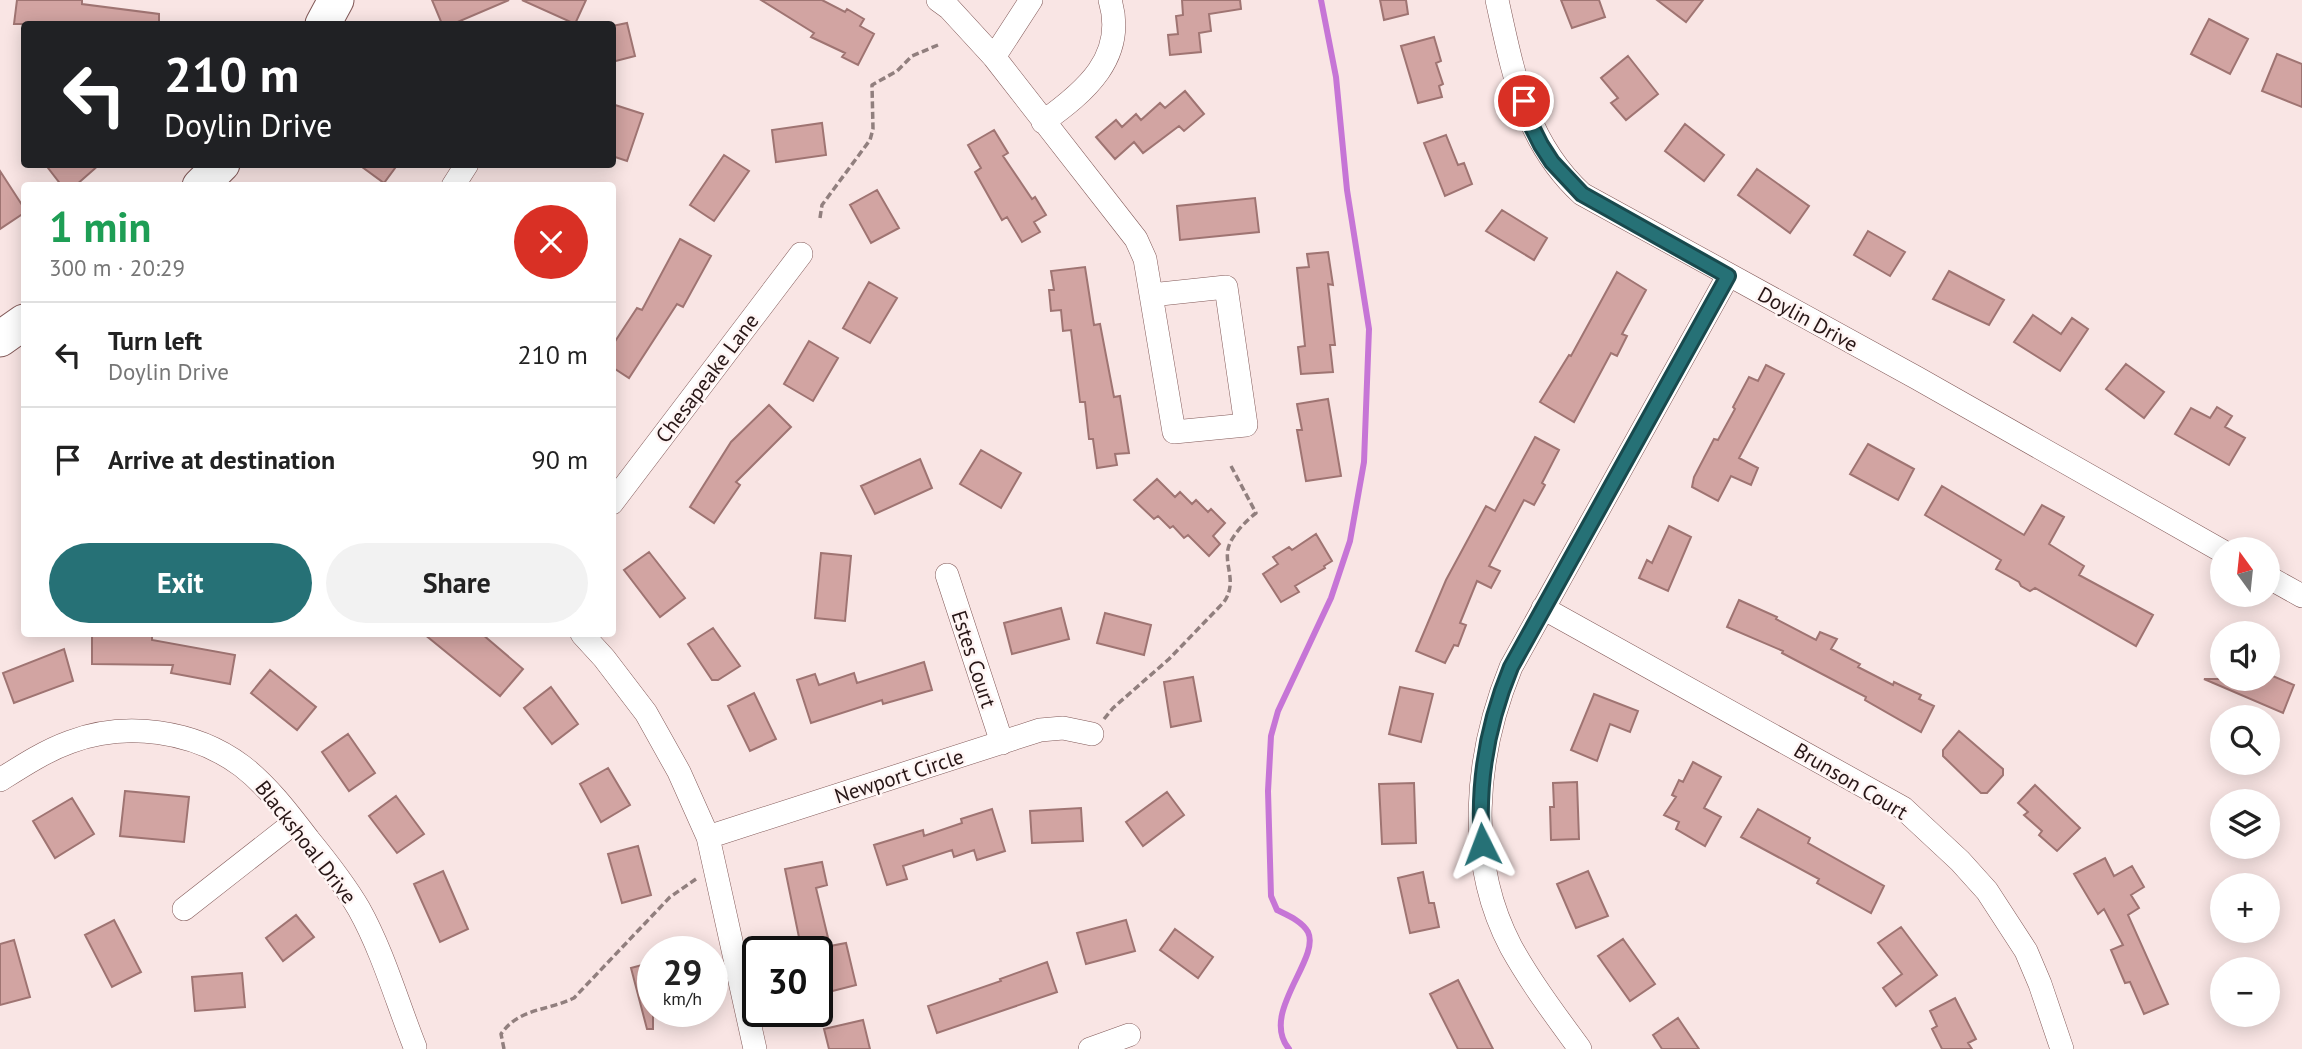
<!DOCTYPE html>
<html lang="en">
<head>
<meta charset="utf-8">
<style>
  :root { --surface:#fff; --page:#f2f2f2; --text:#222; --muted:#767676; --line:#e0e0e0; --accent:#267176 }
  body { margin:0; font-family:"PT Sans",sans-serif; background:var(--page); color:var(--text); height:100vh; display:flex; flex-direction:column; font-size:26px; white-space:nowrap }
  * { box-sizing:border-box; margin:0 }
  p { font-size:23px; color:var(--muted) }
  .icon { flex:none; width:38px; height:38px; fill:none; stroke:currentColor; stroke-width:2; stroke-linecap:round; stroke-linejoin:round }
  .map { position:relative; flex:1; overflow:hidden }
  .panel { position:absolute; left:21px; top:182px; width:595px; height:455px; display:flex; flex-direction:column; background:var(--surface); border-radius:7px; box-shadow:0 4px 18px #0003 }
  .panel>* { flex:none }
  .top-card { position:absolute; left:21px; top:21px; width:595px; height:147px; border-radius:7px; box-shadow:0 4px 18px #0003; background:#202124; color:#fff; overflow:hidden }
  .needle { width:46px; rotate:345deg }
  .fabs { position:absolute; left:2210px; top:537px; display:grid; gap:14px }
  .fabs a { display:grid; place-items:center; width:70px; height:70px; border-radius:50%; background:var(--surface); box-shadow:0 4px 18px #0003; font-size:35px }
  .speed { position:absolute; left:637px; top:936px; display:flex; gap:14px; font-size:35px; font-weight:700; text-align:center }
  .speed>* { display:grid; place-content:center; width:91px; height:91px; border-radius:50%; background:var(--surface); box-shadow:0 4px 18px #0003; line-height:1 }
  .speed small { font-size:18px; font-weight:400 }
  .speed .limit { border:4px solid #111; border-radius:10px; background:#fff; color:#111 }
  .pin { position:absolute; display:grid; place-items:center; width:60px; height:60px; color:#fff; margin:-30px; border:4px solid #fff; border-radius:50%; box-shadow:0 2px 7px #0007 }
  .me { position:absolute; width:77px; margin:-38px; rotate:357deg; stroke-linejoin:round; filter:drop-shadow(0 0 5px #0008) }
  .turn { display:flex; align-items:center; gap:24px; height:147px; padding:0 28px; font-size:32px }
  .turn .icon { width:91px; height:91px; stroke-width:2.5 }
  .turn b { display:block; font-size:49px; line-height:60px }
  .round { display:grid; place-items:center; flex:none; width:74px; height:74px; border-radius:37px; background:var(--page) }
  .summary { display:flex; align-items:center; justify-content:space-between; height:119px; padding:0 28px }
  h1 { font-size:42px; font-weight:700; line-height:52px; color:#1e9e55 }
  .cta { display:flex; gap:14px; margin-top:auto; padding:14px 28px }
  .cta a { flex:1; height:80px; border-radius:42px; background:var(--accent); color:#fff; font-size:28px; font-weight:700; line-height:80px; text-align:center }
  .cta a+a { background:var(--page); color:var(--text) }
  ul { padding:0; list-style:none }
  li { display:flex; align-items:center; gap:21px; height:105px; padding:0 28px; border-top:2px solid var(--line) }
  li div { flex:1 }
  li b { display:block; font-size:26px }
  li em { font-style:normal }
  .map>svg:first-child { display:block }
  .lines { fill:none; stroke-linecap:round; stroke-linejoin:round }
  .stream { stroke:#c675d6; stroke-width:6 }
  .building { fill:#d2a4a2; stroke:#9f7472; stroke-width:2 }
  .street-casing { stroke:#825958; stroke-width:24 }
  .primary-casing { stroke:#825958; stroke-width:37 }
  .path { stroke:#917f7e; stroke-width:3.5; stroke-dasharray:7 3.5; stroke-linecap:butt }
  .street { stroke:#fff; stroke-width:23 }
  .primary { stroke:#fff; stroke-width:35 }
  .route-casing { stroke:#19494d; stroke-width:18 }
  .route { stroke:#267176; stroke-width:12 }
  .labels { text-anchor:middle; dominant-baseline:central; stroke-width:5; stroke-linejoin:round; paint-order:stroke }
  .street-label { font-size:21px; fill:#271616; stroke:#fff5f4 }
</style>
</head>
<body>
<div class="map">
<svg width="2302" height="1049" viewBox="0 0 2302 1049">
  <rect width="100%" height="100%" fill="#f9e5e4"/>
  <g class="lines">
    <path class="stream" d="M1289,1049c-30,-36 32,-90 19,-117 -6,-11 -21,-17 -31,-22l-6,-14 -3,-105 3,-55 7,-25 53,-113 19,-57 14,-79 5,-133 -22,-139 -11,-113 -15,-77"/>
  </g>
  <path class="building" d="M17,0h65v4l77,10v10h-145z
    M432,0h77l-56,24h-11z
    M522,0h64l-11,24z
    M761,0h61l23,12 2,-3 17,10 -4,7 14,8 -16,31 -16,-8 3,-4 -34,-16 3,-4z
    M1182,0h58l1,9 -32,5 2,17 -12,2 2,19 -31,3 -2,-20 10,-1 -2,-18 7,-1z
    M1380,0h26l2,14 -24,6z
    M1561,0h38l6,17 -33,11z
    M1657,0h46l-17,22z
    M2209,19l39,20 -18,35 -39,-20z
    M627,23l8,33 -23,6v-36z
    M1434,37l7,24 -5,2 7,21 -4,2 3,11 -24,6 -17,-57z
    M2277,54l25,10v43l-40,-16z
    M1628,56l30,38 -32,26 -15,-17 7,-5 -17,-20z
    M1185,91l19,23 -20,17 -5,-5 -36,27 -9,-11 -19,17 -19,-22 20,-17 6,7 14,-13 5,6 19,-17 5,5z
    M612,104l31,10 -16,47 -15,-5z
    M822,123l4,32 -50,7 -4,-32z
    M1685,124l39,31 -20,26 -39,-30z
    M994,130l14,23 -5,3 29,43 3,-2 11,18 -12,7 6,10 -18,10 -15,-25 -5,3 -27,-48 6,-4 -13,-23z
    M1446,135l12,30 6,-2 8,21 -27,12 -21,-53z
    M724,155l25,16 -35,50 -24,-16z
    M45,164h55l-25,22h-13z
    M358,164h40l-14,19z
    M1757,169l52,37 -19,27 -52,-38z
    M0,171l24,37v5l-24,16z
    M877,190l22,38 -28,15 -21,-38z
    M1255,198l4,34 -79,8 -3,-34z
    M1502,210l45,28 -13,22 -48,-29z
    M1868,231l37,21 -15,24 -36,-21z
    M680,239l31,17 -28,51 -6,-3 -48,74 -17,-11v-21l25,-38 5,2z
    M1328,252l5,33 -5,-1 7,61h-5l3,27 -32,2 -3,-27 7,-1 -8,-78 12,-1 -2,-13z
    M1085,267l9,58 6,-1 14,73 6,-1 9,57 -14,1 2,11 -20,3 -4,-29h-4l-4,-37h-5l-9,-72 -8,1 -2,-21 -10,1 -2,-21h5l-3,-19z
    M1949,271l55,29 -15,25 -56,-26z
    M1617,272l29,18 -24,44 5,2 -10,20 -6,-3 -37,69 -34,-20 29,-47 2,1z
    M869,282l28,16 -27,45 -27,-15z
    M2033,315l28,19 11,-16 16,11 -28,42 -46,-29z
    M809,341l29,17 -25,43 -29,-17z
    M2126,364l38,28 -20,26 -38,-29z
    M1766,365l18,9 -45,84 19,10 -7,17 -20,-9 -13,25 -26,-14 2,-10 20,-38 4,1 17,-31 -2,-2 16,-30 9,4z
    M1328,399l13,77 -35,5 -9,-51h5l-5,-26z
    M769,405l22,22 -55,55 4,3 -26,38 -24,-16 41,-65z
    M2217,407l15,9 -7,11 20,11 -16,27 -54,-31 16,-26 19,10z
    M1535,437l24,13 -17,33 3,2 -11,20 -10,-5 -35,66 11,5 -9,17 -14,-7 -17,42 6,2 -8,21 -4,-1 -9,18 -29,-12 30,-71 40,-74 9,5z
    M1868,444l46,25 -16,31 -48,-26z
    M981,450l40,23 -20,35 -41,-24z
    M920,459l12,29 -57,26 -14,-28z
    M1157,479l18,18 5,-5 12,12 4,-4 12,12 3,-3 14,14 -12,13 7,8 -11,12 -21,-21 -4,3 -11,-12 -3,2 -12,-12 -4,3 -20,-19z
    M1942,486l82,49 18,-30 22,12 -15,27 35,22 -5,9 74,40 -17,31 -101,-58 -5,3 -9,-5 -2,-4 -23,-13 5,-9 -76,-45z
    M1669,526l22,11 -23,54 -29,-13 8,-18 5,3z
    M1316,534l16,27 -8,5 1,2 -30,18 4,6 -18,10 -18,-28 15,-10 -5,-7 16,-10 3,3z
    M649,552l36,46 -25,19 -36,-47z
    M821,553l30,3 -6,65 -30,-3z
    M1739,600l38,17 -1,2 40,21 4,-8 17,7 -6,10 29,15 -2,3 35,18 1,-3 27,13 -2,4 15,7 -13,26 -56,-32 1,-3 -84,-44 1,-2 -56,-24z
    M1061,608l8,31 -57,15 -8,-31z
    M1105,613l46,12 -7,30 -47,-12z
    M713,628l27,38 -22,14h-6l-24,-36z
    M92,634h60v6l83,15 -5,29 -59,-11 2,-8 -81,-1z
    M424,634h58l41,35 -23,27z
    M64,649l9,32 -59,22 -11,-30z
    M924,662l8,28 -49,14 -1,-4 -71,23 -14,-43 18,-6 4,11 35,-12 3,10z
    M270,670l46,37 -19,23 -46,-37z
    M2268,674l26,11 -11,28 -79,-34h64z
    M1193,677l8,44 -30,6 -7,-45z
    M551,687l27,37 -26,20 -28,-36z
    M1400,687l33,7 -12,48 -32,-8z
    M754,693l22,46 -26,12 -22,-45z
    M1594,694l44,17 -8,21 -20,-8 -13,37 -26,-11z
    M1959,731l44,38v6l-16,18h-6l-38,-37v-6z
    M348,734l27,39 -26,18 -27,-39z
    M1693,762l28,15 -17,31 17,9 -16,29 -29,-17 3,-7 -15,-7 12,-18 -4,-2 7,-15 4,2z
    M608,768l22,37 -29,17 -21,-38z
    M1577,782l2,57 -28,1 -1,-33h4l-1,-24z
    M1414,783l2,60 -34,1 -3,-60z
    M2035,785l45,43 -23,23 -18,-16 3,-4 -18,-16 4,-3 -10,-9z
    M125,791l64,6 -5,45 -64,-6z
    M1167,792l17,23 -41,31 -17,-24z
    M396,796l28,38 -27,19 -28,-37z
    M72,798l22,36 -39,24 -22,-37z
    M1081,808l2,33 -51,2 -2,-32z
    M992,809l13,42 -28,9 -3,-10 -20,7 -2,-7 -49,16 4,13 -20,6 -13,-40 49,-15 1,6 38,-13 -1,-4z
    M1758,809l52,29 -2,5 76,43 -13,27 -54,-30 2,-4 -78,-42z
    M638,846l13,49 -29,8 -14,-49z
    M2105,858l9,18 18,-10 12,21 -13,8 8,13 -11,7 40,89 -24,10 -14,-32 -5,1 -14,-33 12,-5 -19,-36 -6,5 -24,-40z
    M822,862l5,23 -11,3 14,58 16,-3 10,42 -39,10v-43h-15l-17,-83z
    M443,871l25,58 -28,13 -26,-58z
    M1588,871l20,45 -32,12 -19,-44z
    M1423,872l6,31h5l5,24 -29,6 -12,-55z
    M296,915l18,22 -31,24 -17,-23z
    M114,920l27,52 -29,15 -27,-52z
    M1126,920l9,31 -49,13 -9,-31z
    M1901,927l36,48 -41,31 -13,-18 19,-14 -24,-31z
    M1175,929l38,28 -15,21 -38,-28z
    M1623,939l32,45 -25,17 -32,-45z
    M14,940l16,57 -30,8v-61z
    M653,962v67h-6l-16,-61z
    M1047,962l10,30 -120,41 -9,-27 73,-25 -1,-2z
    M242,973l3,34 -50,4 -3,-34z
    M1458,980l35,69h-35l-28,-55z
    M1955,998l21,41 -8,4 4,6h-30l-10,-20 5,-3 -7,-15z
    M1678,1018l21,31h-37l-9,-14z
    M863,1020l7,29h-41l-5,-20z"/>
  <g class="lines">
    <g class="street-casing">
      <path id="street" d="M938,0l11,8 45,49 142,182 9,20 29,173 72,-7 -20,-138 -75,8
        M1497,0c16,72 28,142 85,194l335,184 305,173
        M994,57l37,-57
        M1043,122c42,-30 84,-65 67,-122
        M453,186l14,-22
        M612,503l189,-249
        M947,575l55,168
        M2268,577l34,19
        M1543,608l360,200 57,53 27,30 39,60 14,33 22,65
        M582,634l22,24 42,55 33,59 29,65 47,212
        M0,780c22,-14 45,-29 70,-38 55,-21 124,-12 172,24 26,20 47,48 67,74 18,22 36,45 50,69 24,43 38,93 56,138
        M708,837l332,-107 23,-2 29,6
        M184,909l111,-87
        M1090,1049l39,-14
        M1580,1049c-24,-33 -49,-66 -69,-102 -46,-87 -36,-192 0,-280l217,-391"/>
    </g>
    <g class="primary-casing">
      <path id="primary" d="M323,24l13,-24
        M200,186l22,-22
        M0,339l24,-17"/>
    </g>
    <path class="path" d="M820,218l2,-13 48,-65 3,-11 -1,-44 25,-14 15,-15 26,-11
      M1104,719l9,-11 56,-49 55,-57c15,-22 -3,-39 6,-59 5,-11 17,-23 26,-30l-25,-47
      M504,1049l-3,-15c18,-26 46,-23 73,-36l96,-101 26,-18"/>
    <use href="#street" class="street"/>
    <use href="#primary" class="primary"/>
  </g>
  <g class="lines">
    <g class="route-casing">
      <path id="route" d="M1482,844c-5,-62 5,-119 29,-177l217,-391 -146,-82 -30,-32 -11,-17 -11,-22 -6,-22"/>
    </g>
    <use href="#route" class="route"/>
  </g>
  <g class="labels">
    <g class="street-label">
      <text transform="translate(1808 319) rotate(29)">Doylin Drive</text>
      <text transform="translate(707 378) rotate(-53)">Chesapeake Lane</text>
      <text transform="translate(974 659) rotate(72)">Estes Court</text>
      <text transform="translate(899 776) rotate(-18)">Newport Circle</text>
      <text transform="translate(1851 781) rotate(31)">Brunson Court</text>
      <text transform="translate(306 842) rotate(52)">Blackshoal Drive</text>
    </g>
  </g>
</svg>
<div class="fabs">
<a><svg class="needle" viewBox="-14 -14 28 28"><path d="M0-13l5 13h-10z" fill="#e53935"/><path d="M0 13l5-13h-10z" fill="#767676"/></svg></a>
<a><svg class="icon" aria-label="sound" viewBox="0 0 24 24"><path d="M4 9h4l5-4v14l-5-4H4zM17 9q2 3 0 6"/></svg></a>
<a><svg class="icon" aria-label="search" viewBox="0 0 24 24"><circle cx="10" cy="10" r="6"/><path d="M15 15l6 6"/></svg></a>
<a><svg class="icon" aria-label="layers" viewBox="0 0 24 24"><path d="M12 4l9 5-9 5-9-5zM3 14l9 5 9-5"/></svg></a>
<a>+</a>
<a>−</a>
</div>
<div class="speed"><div>29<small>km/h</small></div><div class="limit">30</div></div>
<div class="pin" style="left:1524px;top:101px;background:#d93025"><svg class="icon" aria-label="arrive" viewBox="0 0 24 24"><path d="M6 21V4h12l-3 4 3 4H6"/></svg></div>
<svg class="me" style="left:1482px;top:844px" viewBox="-20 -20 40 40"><path d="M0-17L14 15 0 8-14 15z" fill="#267176" stroke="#fff" stroke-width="4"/></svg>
<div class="top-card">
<div class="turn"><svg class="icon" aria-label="left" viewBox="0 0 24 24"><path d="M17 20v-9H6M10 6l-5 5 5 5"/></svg><div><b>210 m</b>Doylin Drive</div></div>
</div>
<section class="panel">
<div class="summary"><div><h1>1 min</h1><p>300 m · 20:29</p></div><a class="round" style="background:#d93025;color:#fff"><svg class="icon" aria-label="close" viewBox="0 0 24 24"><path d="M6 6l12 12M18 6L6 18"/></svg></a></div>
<ul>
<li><svg class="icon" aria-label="left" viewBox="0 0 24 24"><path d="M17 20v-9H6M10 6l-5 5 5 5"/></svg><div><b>Turn left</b><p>Doylin Drive</p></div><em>210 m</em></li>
<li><svg class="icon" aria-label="arrive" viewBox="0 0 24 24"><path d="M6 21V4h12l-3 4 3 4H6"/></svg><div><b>Arrive at destination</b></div><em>90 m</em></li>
</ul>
<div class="cta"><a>Exit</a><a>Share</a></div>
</section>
</div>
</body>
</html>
